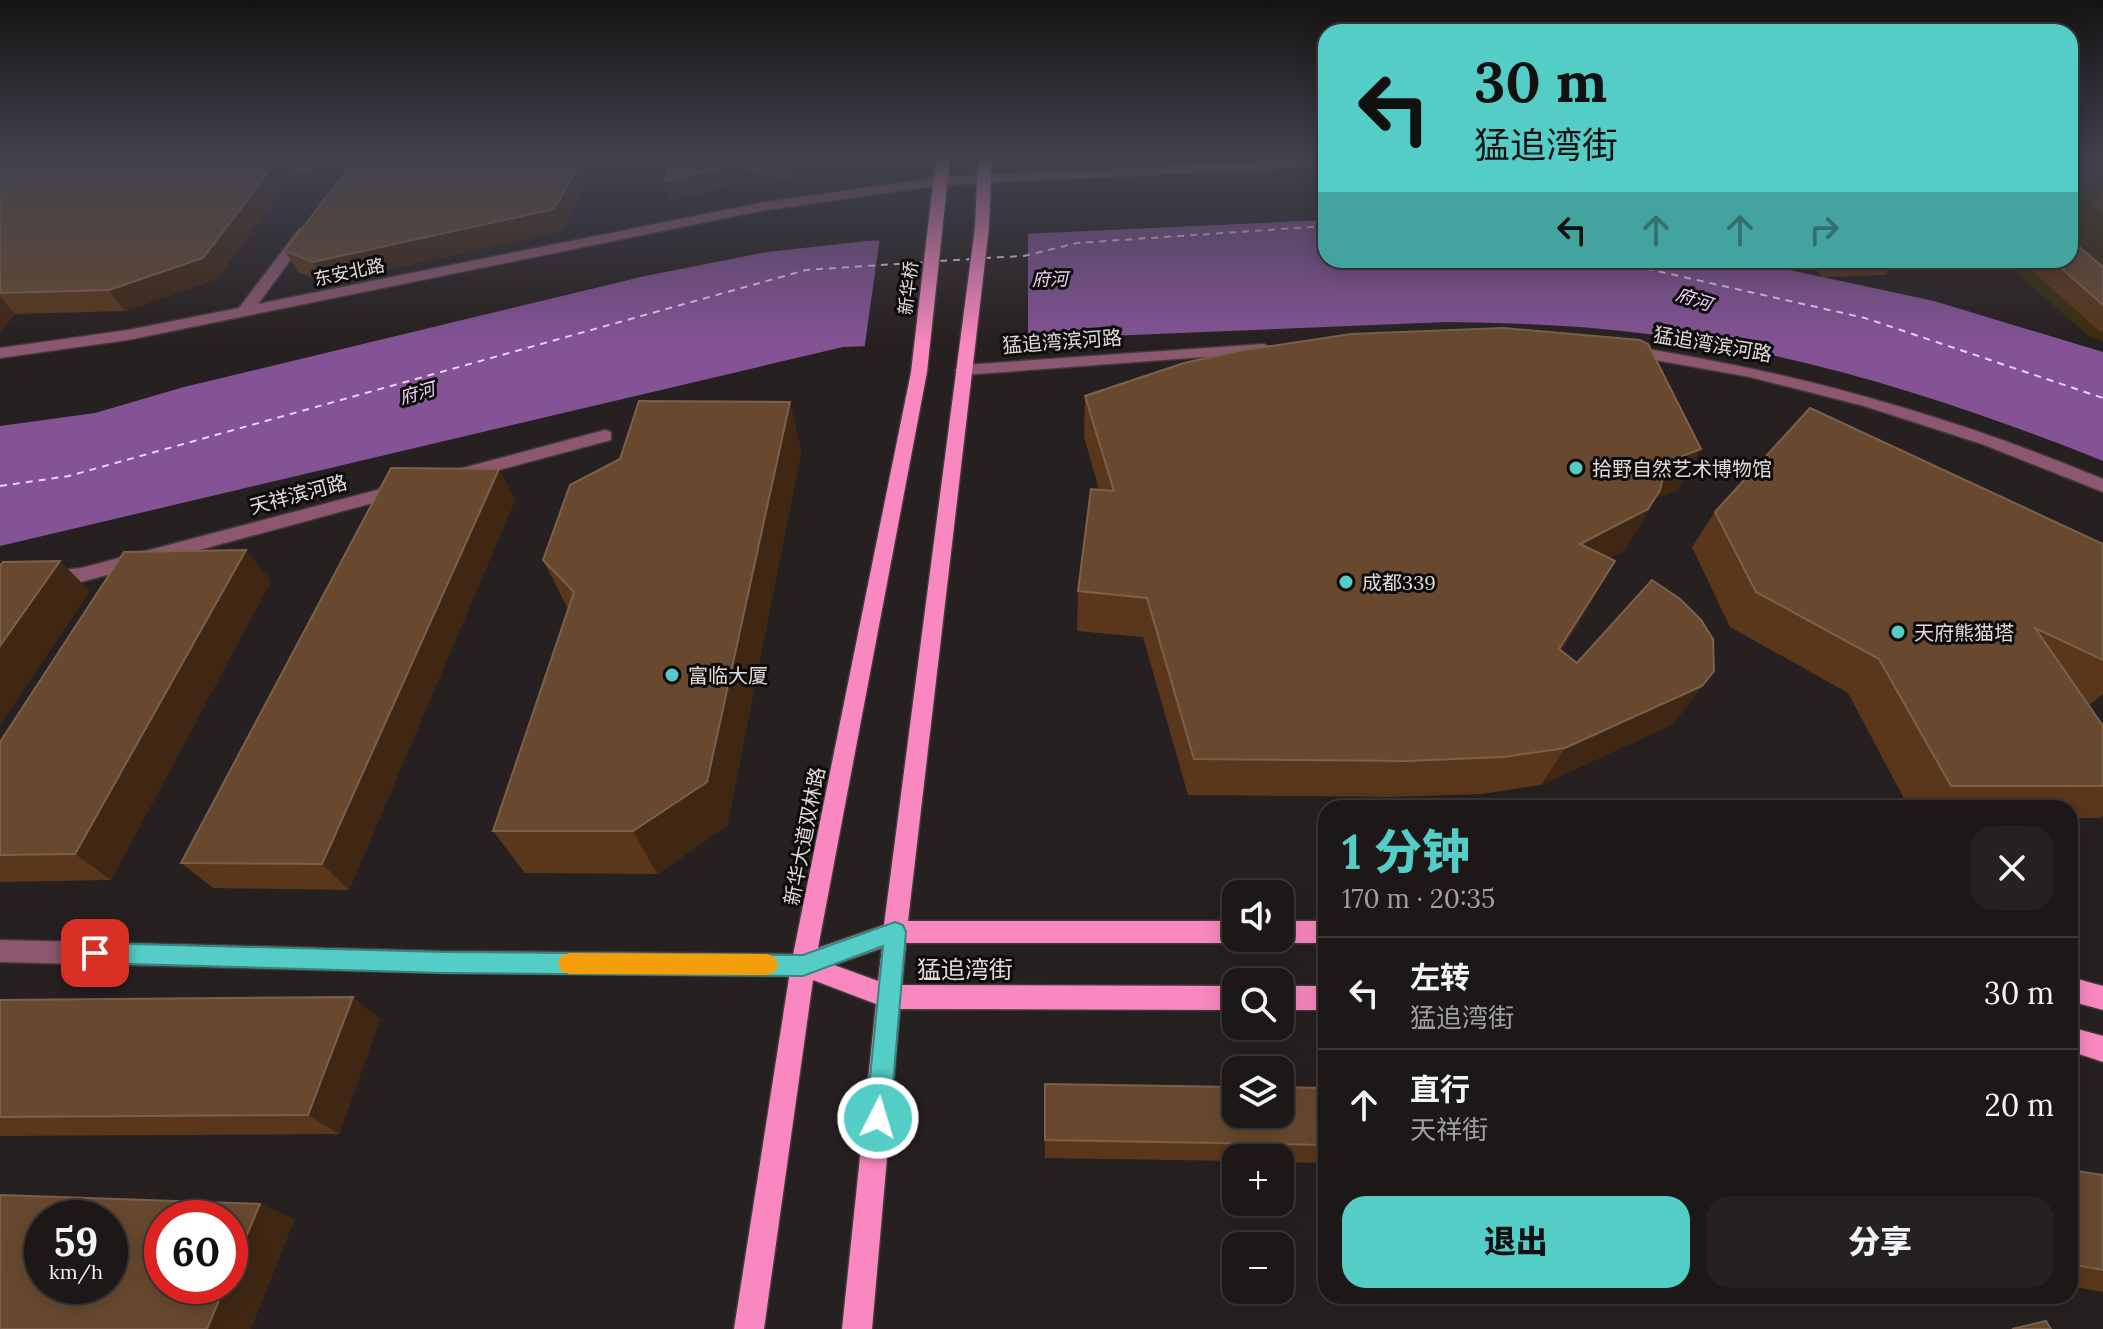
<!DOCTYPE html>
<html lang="zh">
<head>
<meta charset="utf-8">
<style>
  :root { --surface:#1d1818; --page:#252121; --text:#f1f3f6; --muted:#a0a0a2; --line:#3b3737; --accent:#54cdc7 }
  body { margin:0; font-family:Lora,"Noto Sans SC",serif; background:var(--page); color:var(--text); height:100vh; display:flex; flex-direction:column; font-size:30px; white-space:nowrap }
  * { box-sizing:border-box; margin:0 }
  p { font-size:26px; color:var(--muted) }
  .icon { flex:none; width:44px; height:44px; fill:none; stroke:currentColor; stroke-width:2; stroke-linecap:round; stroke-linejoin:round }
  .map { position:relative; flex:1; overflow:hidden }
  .drawer { position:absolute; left:1318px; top:800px; width:760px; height:504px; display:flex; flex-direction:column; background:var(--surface); border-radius:24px; box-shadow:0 4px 20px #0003,0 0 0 2px var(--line) }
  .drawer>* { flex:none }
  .guide { position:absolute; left:1318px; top:24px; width:760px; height:244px; border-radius:24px; box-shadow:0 4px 20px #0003,0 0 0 2px var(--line); background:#54cdc7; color:#111; overflow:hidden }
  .fabs { position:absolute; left:1222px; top:880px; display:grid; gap:16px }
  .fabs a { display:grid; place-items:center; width:72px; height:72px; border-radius:16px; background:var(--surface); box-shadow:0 4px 20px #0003,0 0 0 2px var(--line); font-size:40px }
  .speed { position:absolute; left:24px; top:1200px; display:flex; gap:16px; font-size:40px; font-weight:700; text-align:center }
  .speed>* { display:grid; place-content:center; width:104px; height:104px; border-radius:50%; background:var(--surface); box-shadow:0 4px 20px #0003,0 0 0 2px var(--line); line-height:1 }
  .speed small { font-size:20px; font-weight:400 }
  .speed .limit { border:12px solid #d22; background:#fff; color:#111 }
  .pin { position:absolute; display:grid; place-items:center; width:68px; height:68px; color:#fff; margin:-34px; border-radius:16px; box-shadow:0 4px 12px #0006 }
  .me { position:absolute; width:88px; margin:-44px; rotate:5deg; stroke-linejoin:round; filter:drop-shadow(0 0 6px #0008) }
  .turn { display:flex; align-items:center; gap:28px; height:168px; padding:0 24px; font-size:36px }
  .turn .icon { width:104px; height:104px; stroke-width:2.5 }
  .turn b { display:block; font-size:56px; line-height:68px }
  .lanes { display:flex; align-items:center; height:76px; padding:0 24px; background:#0003; justify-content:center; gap:40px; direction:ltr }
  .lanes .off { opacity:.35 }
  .round { display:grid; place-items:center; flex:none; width:84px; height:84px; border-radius:24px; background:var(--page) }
  .head { display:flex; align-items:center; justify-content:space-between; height:136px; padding:0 24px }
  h1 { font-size:48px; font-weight:800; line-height:60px; color:var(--accent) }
  .button { display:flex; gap:16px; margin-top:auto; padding:16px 24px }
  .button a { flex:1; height:92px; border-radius:24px; background:var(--accent); color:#111; font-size:32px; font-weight:800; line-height:92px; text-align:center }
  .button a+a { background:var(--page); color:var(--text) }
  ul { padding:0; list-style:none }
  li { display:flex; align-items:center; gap:24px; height:112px; padding:0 24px; border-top:2px solid var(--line) }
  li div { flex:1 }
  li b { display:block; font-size:30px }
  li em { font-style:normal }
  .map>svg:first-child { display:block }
  .green { fill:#392d0b }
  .water { fill:#845396 }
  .pier { fill:#272020 }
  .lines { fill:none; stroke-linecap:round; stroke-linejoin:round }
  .ferry { stroke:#edd2f7; stroke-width:2; stroke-dasharray:7 6; stroke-linecap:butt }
  .minor-casing { stroke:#413a3a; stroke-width:3 }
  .major-casing { stroke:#413a3a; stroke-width:3 }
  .minor { fill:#8d5770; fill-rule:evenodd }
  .major { fill:#f888bf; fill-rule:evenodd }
  .wall { fill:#5a371a }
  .shaded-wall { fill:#402714 }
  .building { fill:#68492f; stroke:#7b604a; stroke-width:2; fill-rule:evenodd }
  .route { fill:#54cdc7; stroke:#378581; stroke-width:2 }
  .slow { fill:#f59e0b }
  .poi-dot { fill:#54cdc7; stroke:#0e0b0b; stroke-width:3 }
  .labels { text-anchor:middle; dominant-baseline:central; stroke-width:6; stroke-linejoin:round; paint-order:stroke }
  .far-street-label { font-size:18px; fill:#e0dbdb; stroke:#0e0b0b }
  .far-water-label { font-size:18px; font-style:italic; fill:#edd2f7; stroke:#0e0b0b }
  .street-label { font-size:20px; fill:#e0dbdb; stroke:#0e0b0b }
  .poi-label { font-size:20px; fill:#e0dbdb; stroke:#0e0b0b; text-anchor:start }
  .near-street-label { font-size:24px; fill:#e0dbdb; stroke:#0e0b0b }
</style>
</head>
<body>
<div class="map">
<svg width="2103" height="1329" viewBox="0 0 2103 1329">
  <rect width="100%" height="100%" fill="#272020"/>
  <path class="green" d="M2103,167v175l-16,-7 -85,-75h68v-92z"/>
  <path class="water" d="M1326,220v40h417l191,41 169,51v109c-142,-57 -302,-109 -455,-127 -66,-9 -133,-11 -200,-12l-605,25 -843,199v-120l95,-13 89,-26 461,-111 122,-24 100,-11z"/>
  <path class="pier" d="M1028,230v116l-164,5 16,-114z"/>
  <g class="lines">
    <path class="ferry" d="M984,258l40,-2 53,-13 249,-17
      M1608,260l257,58 238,80
      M940,261l33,-2
      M0,486l69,-10 737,-206 120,-8"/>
    <g class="minor-casing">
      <path id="minor" d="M1326,158v8l-385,19 -181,26 -632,129 -128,18v-10l128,-18 111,-22 60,-79 5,-1 7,4 -53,72 502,-101 181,-26z
        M1264,344l8,5 -2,3 -307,23 -8,-5 8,-5z
        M1628,346c164,25 321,69 475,133v13l-121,-48 -118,-38 -114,-29 -128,-23 -2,-3z
        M605,430l6,2v8l-157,42 -9,-6 3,-4z
        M400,484l6,2 3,4 -3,4 -325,88 -81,9v-14l81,-9z
        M0,940l444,11 359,3 9,3 3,8 -3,8 -9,3 -359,-3 -444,-11z"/>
    </g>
    <g class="major-casing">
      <path id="major" d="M936,158h14l-23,214 -109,576 66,-23 91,-698 3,-69h14l-3,69 -81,694h328v17h9l-9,5h-330l-4,42 334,1v24l-336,-1 -28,320h-30l34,-325 -63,-24 -49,349h-30l57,-364 120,-593zM882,948l-4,33 -44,-16z
        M1280,921h46v22h-46l-8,-3 8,-2z
        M2070,977l33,9v24l-33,-9z
        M1280,986h46v24h-46z
        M2070,1027l33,9v26l-33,-11z"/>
    </g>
    <use href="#minor" class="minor"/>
    <use href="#major" class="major"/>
  </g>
  <path class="wall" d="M0,158h326l-11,15 -21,1 -77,105 -92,32 -110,3 -15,18z
    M356,158h246l-40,73 -236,52 -28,-11 -13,-21z
    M673,158h143l1,5 -25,14h-20l-54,-15 3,6 5,19 -56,13z
    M2103,193v20l-10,-7z
    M1808,260h88l-10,15 -64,2z
    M2020,260h50l33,7v64l-3,1z
    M1085,396l616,53 -24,41 -21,8 -31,52 -16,8 -17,43 -31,50 16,12 137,8 -41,53 -132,61 -59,9 -91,3 -203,-2 -45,-158 -66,-6 1,-40 21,-102 -15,-52z
    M790,402l11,50 -74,374 -70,48 -132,-1 -32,-42 75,-222 -25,-49z
    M499,469l16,31 -166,390 -136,-2 -32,-25z
    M1715,512l388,32v150l-14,11 14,21v90l-3,2h-30v-10h-161l-61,-115 -118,-66 -38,-80z
    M271,581l-160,299 -111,2v-140z
    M0,1000l380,19 -41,115 -339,2z
    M1326,1088v75l-46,-1v-4h-44v3l-191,-3v-18z
    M2070,1170l33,5v117l-33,-6z"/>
  <path class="shaded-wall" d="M279,158h6l9,16 -77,105 -92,32 -16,-21z
    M307,158h19l-11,15z
    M583,158h19l-40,73 -236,52 -13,-21z
    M788,158h28l1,5 -25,14z
    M721,168l5,19 -56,13 -6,-19z
    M0,296l15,18 -15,18z
    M790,402l11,50 -74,374 -70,48 -24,-43z
    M1701,449l-24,41 -21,8 -31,52 -65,34 20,-40 87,-82z
    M499,469l16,31 -166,390 -27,-26z
    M246,550l25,31 -160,299 -36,-26z
    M60,561l30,30 -90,134v-79z
    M1615,561l-23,40 -55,87 22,-39z
    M1714,671l-41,53 -132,61 24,-37z
    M353,997l27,22 -41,115 -31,-19z
    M260,1204l35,15 -44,110h-44l18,-43h5v-11z"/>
  <path class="building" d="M0,158h279l-76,100 -94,32 -109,3z
    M356,158h227l-29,51 -241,53 -28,-11z
    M673,158h43l5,10 -57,13z
    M2070,239l33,28v38l-51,-45h18z
    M1503,328l137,12 8,4 53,105 -34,13 -7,28 -12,19 -68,35 35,17 -56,88 18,14 75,-83 28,19 21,21 12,19 1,32 -12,15 -137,62 -62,9 -96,4 -213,-2 -47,-161 -69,-7 13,-102 23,2 -29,-95 99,-33 54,-12 113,-17z
    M639,401l151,1 -83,380 -74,49h-140l81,-239 -31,-32 27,-75 50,-26z
    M1810,408l293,136v116l-68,-32 68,98v60h-152l-72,-127 -123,-67 -41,-80z
    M391,468l108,1 -177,395 -141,-1z
    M246,550l-171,304 -75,1v-113l124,-190z
    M60,561l-60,85v-80l3,-4z
    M353,997l-45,118 -308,2v-117z
    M1045,1084l191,3v27h44v-27l46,1v57l-281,-5z
    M2070,1170l33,5v95l-33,-6z
    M0,1195l260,9 -30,71v-57h-68v68h63l-18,43h-207zM42,1218h68v68h-68z
    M2046,1321l5,8h-39z"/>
  <linearGradient id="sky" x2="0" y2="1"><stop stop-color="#151212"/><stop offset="0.46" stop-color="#41424e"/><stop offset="1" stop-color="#41424e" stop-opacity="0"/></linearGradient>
  <rect width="2103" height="344" fill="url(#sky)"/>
  <path class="route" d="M895,922l8,3 3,7 -16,186 -4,8 -8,4 -9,-4 -3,-8 17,-172 -80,30 -359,-3 -349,-10 -8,-3 -3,-7 3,-7 8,-3 349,9 359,3z"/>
  <path class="slow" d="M569,953l198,1 8,3 3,8 -3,7 -8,3 -198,-1 -8,-3 -3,-8 3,-7z"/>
  <g class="poi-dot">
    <circle cx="1576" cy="468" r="8"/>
    <circle cx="1346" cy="582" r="8"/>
    <circle cx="1898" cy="632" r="8"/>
    <circle cx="672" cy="675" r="8"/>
  </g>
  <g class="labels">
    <g class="far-street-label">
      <text transform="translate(349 272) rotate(-12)">东安北路</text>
      <text transform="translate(908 288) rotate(-83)">新华桥</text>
    </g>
    <g class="far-water-label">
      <text transform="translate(1050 279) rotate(-1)">府河</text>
      <text transform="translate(1694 299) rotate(18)">府河</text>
      <text transform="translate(417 393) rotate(-16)">府河</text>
    </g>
    <g class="street-label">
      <text transform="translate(1062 341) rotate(-4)">猛追湾滨河路</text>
      <text transform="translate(1713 344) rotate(10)">猛追湾滨河路</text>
      <text transform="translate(298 494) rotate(-15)">天祥滨河路</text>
      <text transform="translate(804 836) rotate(-79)">新华大道双林路</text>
    </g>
    <g class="poi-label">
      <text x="1592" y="468">拾野自然艺术博物馆</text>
      <text x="1362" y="582">成都339</text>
      <text x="1914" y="632">天府熊猫塔</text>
      <text x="688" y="675">富临大厦</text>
    </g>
    <g class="near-street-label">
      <text x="965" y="969">猛追湾街</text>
    </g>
  </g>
</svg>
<div class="fabs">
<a><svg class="icon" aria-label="sound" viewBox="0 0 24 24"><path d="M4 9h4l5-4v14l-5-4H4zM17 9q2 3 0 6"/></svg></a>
<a><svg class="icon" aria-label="search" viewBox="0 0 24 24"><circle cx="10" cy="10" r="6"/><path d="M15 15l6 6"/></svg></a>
<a><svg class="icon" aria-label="layers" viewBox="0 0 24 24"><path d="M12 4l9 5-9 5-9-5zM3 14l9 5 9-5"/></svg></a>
<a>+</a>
<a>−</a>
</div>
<div class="speed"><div>59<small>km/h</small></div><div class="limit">60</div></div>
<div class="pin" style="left:95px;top:953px;background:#d93025"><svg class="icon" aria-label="arrive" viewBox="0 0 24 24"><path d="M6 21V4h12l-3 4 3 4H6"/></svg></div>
<svg class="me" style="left:878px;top:1118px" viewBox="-20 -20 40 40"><circle r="17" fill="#54cdc7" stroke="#fff" stroke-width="3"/><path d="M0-11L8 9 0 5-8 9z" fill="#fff"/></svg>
<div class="guide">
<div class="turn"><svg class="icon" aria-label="left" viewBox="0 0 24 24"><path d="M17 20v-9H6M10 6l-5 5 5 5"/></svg><div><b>30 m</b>猛追湾街</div></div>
<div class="lanes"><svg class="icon" aria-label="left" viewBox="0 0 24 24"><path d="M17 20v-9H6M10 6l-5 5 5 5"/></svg><svg class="icon off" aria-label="ahead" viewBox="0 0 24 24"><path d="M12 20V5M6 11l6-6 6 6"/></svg><svg class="icon off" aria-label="ahead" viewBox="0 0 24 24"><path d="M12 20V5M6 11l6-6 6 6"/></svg><svg class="icon off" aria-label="right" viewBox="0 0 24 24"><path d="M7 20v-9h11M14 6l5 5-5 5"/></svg></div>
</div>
<section class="drawer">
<div class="head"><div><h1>1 分钟</h1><p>170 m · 20:35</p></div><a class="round"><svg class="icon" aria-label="close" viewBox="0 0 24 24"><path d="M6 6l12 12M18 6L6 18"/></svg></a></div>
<ul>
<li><svg class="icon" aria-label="left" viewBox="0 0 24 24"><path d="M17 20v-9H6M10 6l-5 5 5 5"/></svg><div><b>左转</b><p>猛追湾街</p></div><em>30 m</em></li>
<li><svg class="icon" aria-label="ahead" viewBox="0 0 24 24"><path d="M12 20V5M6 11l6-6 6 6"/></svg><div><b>直行</b><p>天祥街</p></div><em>20 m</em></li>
</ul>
<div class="button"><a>退出</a><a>分享</a></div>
</section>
</div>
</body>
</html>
